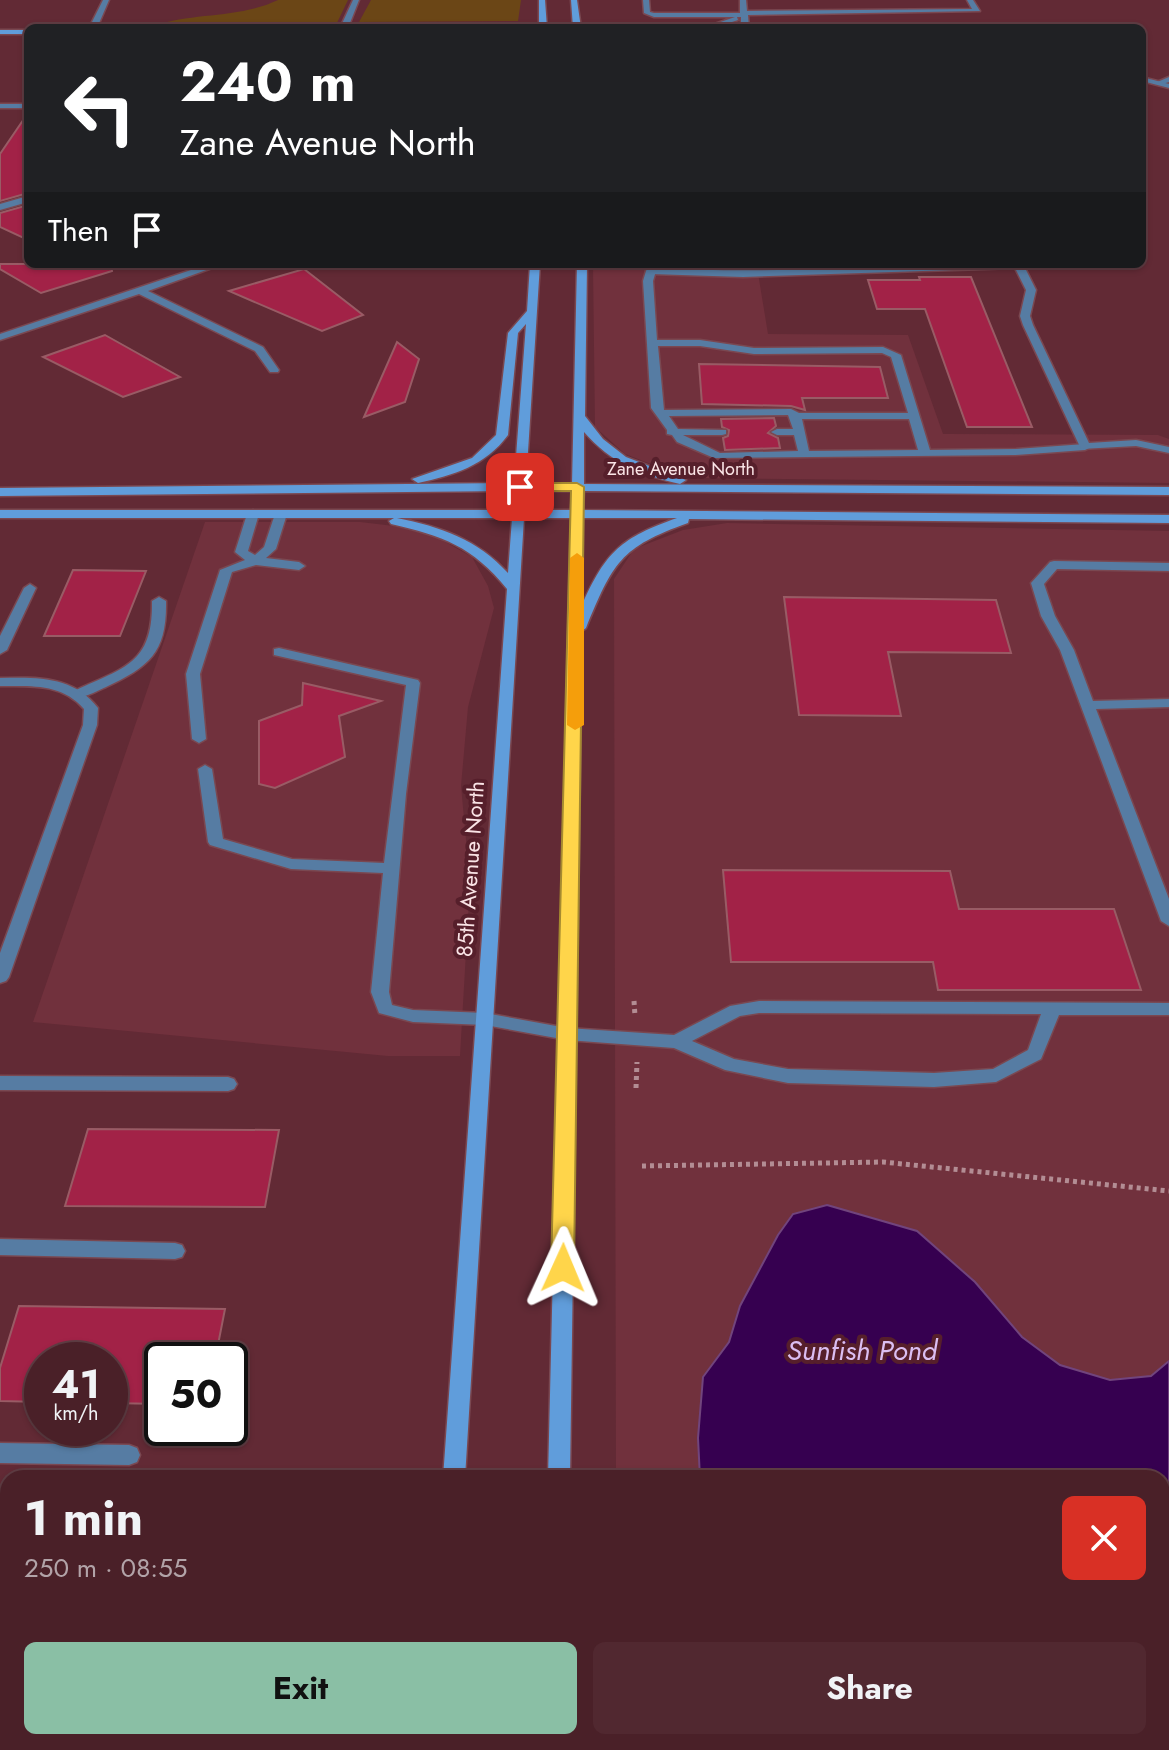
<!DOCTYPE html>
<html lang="en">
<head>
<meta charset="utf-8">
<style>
  :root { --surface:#4a2028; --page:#512830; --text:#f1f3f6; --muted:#b2a3a8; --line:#613e45; --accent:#8abfa5 }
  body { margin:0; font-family:Jost,sans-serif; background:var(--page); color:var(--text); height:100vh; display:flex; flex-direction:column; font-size:30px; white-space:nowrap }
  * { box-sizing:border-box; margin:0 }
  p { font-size:26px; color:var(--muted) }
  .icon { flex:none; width:44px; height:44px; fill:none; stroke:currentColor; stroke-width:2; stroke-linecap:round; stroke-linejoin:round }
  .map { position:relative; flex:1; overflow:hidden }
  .side { position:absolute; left:0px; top:1470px; width:1170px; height:280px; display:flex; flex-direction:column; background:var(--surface); border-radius:24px 24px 0 0; box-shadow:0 2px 6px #0004,0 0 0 2px var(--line) }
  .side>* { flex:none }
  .banner { position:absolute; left:24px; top:24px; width:1122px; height:244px; border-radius:12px; box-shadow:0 2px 6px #0004,0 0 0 2px var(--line); background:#202124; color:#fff; overflow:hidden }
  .speed { position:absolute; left:24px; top:1342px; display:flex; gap:16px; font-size:40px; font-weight:700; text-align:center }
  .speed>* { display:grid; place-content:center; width:104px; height:104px; border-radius:50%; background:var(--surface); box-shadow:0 2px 6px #0004,0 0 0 2px var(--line); line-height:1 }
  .speed small { font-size:20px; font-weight:400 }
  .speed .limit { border:4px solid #111; border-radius:12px; background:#fff; color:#111 }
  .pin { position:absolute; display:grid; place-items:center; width:68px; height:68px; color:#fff; margin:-34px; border-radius:16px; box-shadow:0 4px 12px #0006 }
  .me { position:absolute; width:88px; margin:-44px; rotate:1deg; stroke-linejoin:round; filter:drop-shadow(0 0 6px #0008) }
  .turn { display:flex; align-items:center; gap:28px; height:168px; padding:0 24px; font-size:36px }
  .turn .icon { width:104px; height:104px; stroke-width:2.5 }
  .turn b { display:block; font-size:56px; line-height:68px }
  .then { display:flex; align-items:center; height:76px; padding:0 24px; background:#0003; gap:16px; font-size:30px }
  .round { display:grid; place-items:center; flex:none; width:84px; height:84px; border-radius:12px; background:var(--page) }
  .headline { display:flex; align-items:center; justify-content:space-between; height:136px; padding:0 24px }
  h1 { font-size:48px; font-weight:700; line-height:60px }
  .cta { display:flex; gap:16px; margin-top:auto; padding:16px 24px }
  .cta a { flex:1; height:92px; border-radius:12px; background:var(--accent); color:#111; font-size:32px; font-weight:700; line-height:92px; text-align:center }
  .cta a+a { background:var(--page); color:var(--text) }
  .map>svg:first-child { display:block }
  .built { fill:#71313d }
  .green { fill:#6b4616 }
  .water { fill:#360050; stroke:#71447d; stroke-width:2 }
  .building { fill:#a22247; stroke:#995b65; stroke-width:2 }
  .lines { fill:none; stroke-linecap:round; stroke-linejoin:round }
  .lane-casing { stroke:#7a4851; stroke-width:3 }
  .street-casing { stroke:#7a4851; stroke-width:3 }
  .secondary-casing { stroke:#7a4851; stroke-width:3 }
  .path { stroke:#b38d94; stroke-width:5; stroke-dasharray:4 4; stroke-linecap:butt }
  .lane { fill:#567ca3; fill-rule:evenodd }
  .street { fill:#567ca3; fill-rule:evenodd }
  .secondary { fill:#609ddb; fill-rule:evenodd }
  .route { fill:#ffd54a; stroke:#a68a30; stroke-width:2 }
  .slow { fill:#f59e0b }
  .labels { text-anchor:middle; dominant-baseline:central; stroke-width:8; stroke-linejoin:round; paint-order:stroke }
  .far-street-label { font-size:18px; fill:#fae4e6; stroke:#561f2b }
  .street-label { font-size:22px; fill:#fae4e6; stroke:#561f2b }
  .near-water-label { font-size:28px; font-style:italic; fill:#dbbef2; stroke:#561f2b }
</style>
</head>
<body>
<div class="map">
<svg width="1169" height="1750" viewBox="0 0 1169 1750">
  <rect width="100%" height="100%" fill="#622a35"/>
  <path class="built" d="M684,265l73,2 11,67 140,1 35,99 215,1 11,4v44l-466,-5 -34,-7 -44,-17 -30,-27 -2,-161z
    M205,522h155l34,4 41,10 37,21 16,29 6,22 -26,99 -7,79 9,97 -10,173h-72l-355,-34z
    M727,523l442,8v1219h-573v-8h566v-264h-546l-2,-899 20,-30 49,-19z"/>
  <path class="green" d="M278,0h70l-12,25 -182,1c40,-14 84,-7 124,-26z
    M371,0h150l-3,21 -159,1z"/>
  <path class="water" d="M827,1205l90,26 58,51 47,55 38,28 50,15 41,-4 18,-15v260l-7,4v-147h-462l-2,-40 5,-61 26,-35 11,-36 38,-71 15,-21z"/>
  <path class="building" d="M28,113v80l-28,8v-47z
    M28,205v35l-28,-13v-14z
    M0,264h111l1,7 -71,22 -41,-24z
    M304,269l59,46 -41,16 -93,-40z
    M919,277h52l61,150h-65l-42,-118h-48l-9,-29h52z
    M105,335l75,42 -57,20 -80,-40z
    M397,342l22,17 -14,43 -41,15z
    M699,364l181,3 8,31h-86l3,12 -14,-4 -89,-2z
    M774,418l2,8 -8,7 10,5 2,10 -55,2 -2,-12 5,-2 1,-6 -7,-3 -1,-8z
    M73,570l73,1 -26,65h-76z
    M784,597l212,3 15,53 -123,-1 13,64 -102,-1z
    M303,683l78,18 -42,15 6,41 -70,31 -16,-4v-63l43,-16z
    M723,870l227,1 9,38h155l27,81h-203l-5,-28h-202z
    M88,1129l191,1 -14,77 -200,-1z
    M19,1306l206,3 -10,51h-53v44l-52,-1v-43h-68v42l-42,-1v-33z"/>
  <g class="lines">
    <g class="lane-casing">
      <path id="lane" d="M353,0h6l-11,28h-8z
        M643,0h6l1,12 4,1h86v-13h6l1,11 225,-2 -5,-9h6l7,11 -232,4 1,13h-8v-11h-4l1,3 -24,8h-11l32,-11h-81l-10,-4z
        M1169,77v5l-10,3 -4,-2z
        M651,268l5,3 -3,10 4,59h43l54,8 129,-1 18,8 29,95 86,-1 69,-5 6,3 -6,3 -69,5 -302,3 -37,-16 -5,-7 -5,-1v-4l-16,-22 -8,-127 3,-10zM658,346h42l54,8 128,-1 9,4 17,56h-109l-8,-4 -127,1zM788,415l5,14h-16l-6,3 6,3h17l4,16 -78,2 -37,-18h39l4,-1v-4l-48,-1 -9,-13zM802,419h107l9,31 -109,1z
        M253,510l6,4 -11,37 7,4 9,-8 11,-33 2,-3h8l2,3 -11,35 -10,9 33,4 6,4 -6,4 -43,-5 -24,7 -32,102 6,65 -7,4 -7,-4 -6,-65 34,-104 25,-10 -10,-8 12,-38z
        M1054,561l115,2v8l-112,-2 -13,15 11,32 19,34 19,51 76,-2v8l-73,2 73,190v27l-8,-5 -101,-271 -19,-34 -10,-33 19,-21z
        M30,584l6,4 -29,62 -7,4v-18l24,-48z
        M159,597l7,4c1,51 -16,65 -60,86 -10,4 -19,11 -30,9l-2,-3 2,-3c50,-23 77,-27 76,-89z
        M279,648l139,32 2,3 -14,111 -17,198 3,13 21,5 72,3 82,15 107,7 56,-29 29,-5 410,2v12h-110l-18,44 -45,23 -62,5 -146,-4 -63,-13 -51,-22 -107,-8 -82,-15 -72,-3 -34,-9 -8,-21 12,-119 -92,-4 -81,-24 -2,-3 -10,-73 7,-4 7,4 11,70 69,20 92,4 22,-178 -132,-30v-6zM759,1013l282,1 -13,36 -35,19 -59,4 -146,-4 -54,-10 -42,-18 48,-25z
        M0,1076l228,1 6,2 3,5 -3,5 -6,2 -228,-1z
        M0,1239l175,4 7,2 3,6 -3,6 -7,2 -175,-4z
        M0,1443l129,2 8,3 3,7 -3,7 -8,3 -129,-2z
        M0,1695h8v24h-8z"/>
    </g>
    <g class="street-casing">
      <path id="street" d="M103,0h6l-12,28h-8z
        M1142,77l27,7v4l-27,-7z
        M0,104h28v4h-28z
        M28,196v6l-28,8v-6z
        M209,264h14l-75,27 115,56 16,23 -1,2h-8l-15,-21 -116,-57 -139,46v-6z
        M651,264h10l-3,4c121,7 243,-4 365,-4l13,26 -6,26 3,9 56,118 47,-3 33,7v6l-33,-7 -55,3 -58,-124 -3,-9 6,-26 -11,-22 -272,9 -92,-3 -5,-3z
        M0,678c37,-1 74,-2 98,30l-1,17 -88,252 -3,4 -6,2v-30l83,-228 1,-16c-22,-26 -53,-23 -84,-23z"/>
    </g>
    <g class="secondary-casing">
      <path id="secondary" d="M539,0h6l2,28h-8z
        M571,0h6l4,28h-8z
        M0,30h28v4h-28z
        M530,264h10l-14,219 46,1 5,-220h10l-2,152 18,23 23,18 60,23 -6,4c-39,-9 -69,-21 -96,-52v52l585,3v8l-585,-4 -1,19 586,5v8l-480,-4 -1,4c-68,24 -75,40 -102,105l-4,3 -12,847h-22l23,-960h-47l-59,960h-22l64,-889c-35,-43 -64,-53 -116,-65l-2,-3 5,-3h-394v-8h512l2,-19 -514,5v-8l514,-5 12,-159 -8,9 -10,102c-23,31 -54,40 -90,48l-6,-4 60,-21 24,-23 12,-102 19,-22zM526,491h46l-1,19h-46zM397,518h115l-4,55c-31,-34 -67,-46 -111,-55zM583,518h94c-56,20 -71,33 -95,87z
        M423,1742h26v8h-26z
        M541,1742h26v8h-26z"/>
    </g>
    <path class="path" d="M634,1001l1,15
      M636,1088l1,-26
      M642,1166l241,-4 286,29"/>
    <use href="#lane" class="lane"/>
    <use href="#street" class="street"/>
    <use href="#secondary" class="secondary"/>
  </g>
  <path class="route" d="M577,483l7,4 -10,781 -3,7h-16l-4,-7 20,-777h-51l-7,-4 7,-4z"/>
  <path class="slow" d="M577,553l7,5v167l-9,5 -8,-5 3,-167z"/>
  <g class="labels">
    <g class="far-street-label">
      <text x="681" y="469">Zane Avenue North</text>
    </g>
    <g class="street-label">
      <text transform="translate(470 869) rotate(-86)">85th Avenue North</text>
    </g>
    <g class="near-water-label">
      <text x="862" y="1350">Sunfish Pond</text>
    </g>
  </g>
</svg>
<div class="speed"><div>41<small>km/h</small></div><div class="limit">50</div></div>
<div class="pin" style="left:520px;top:487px;background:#d93025"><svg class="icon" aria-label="arrive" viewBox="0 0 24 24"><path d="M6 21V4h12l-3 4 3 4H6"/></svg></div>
<svg class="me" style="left:563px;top:1268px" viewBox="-20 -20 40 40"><path d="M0-17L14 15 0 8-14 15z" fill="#ffd54a" stroke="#fff" stroke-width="4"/></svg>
<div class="banner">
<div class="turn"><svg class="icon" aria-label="left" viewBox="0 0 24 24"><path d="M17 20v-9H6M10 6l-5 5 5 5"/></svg><div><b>240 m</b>Zane Avenue North</div></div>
<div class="then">Then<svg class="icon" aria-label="arrive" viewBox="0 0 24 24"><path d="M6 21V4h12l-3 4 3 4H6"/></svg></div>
</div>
<section class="side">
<div class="headline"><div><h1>1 min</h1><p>250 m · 08:55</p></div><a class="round" style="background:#d93025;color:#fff"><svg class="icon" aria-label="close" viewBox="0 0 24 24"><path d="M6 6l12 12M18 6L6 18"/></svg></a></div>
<div class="cta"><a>Exit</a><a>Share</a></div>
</section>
</div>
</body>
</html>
